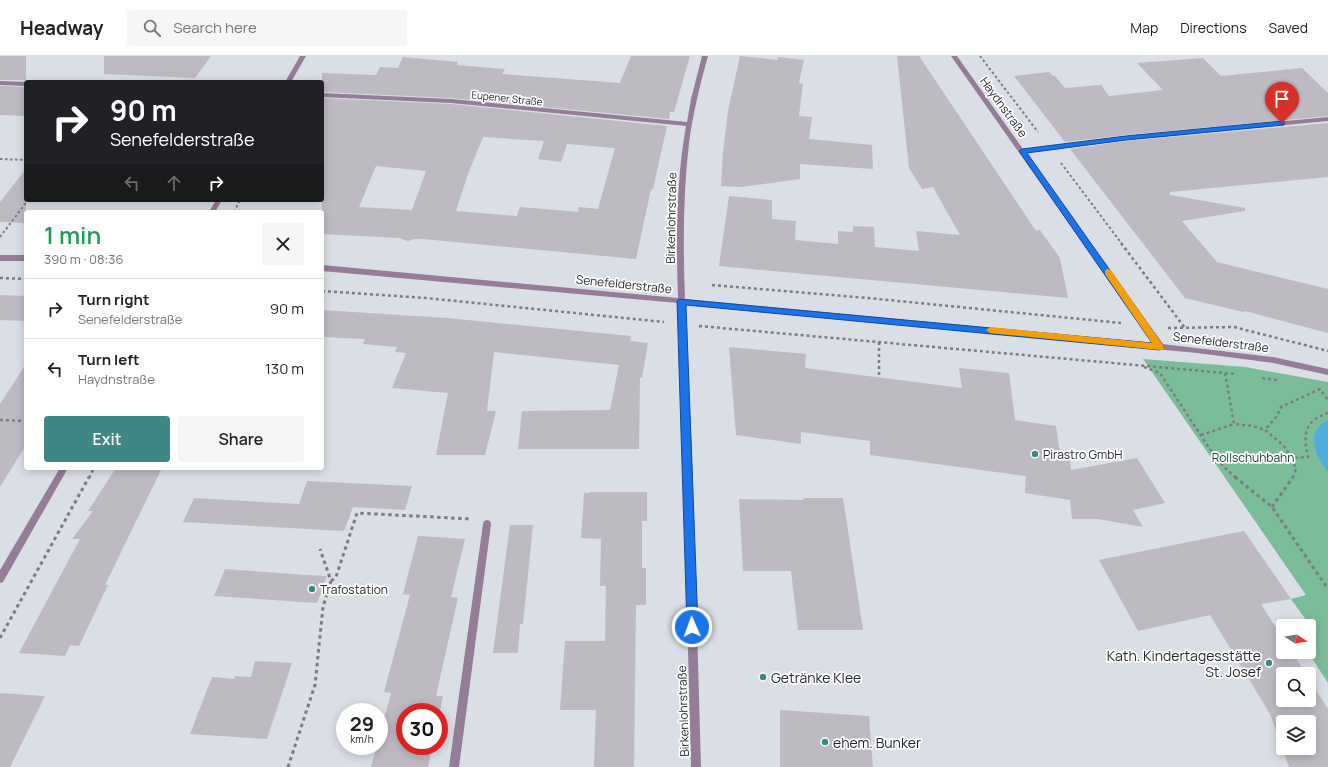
<!DOCTYPE html>
<html lang="en">
<head>
<meta charset="utf-8">
<style>
  :root { --surface:#fff; --page:#f6f6f6; --text:#222; --muted:#767676; --line:#e0e0e0; --accent:#3f8787 }
  body { margin:0; font-family:Manrope,sans-serif; background:var(--page); color:var(--text); height:100vh; display:flex; flex-direction:column; font-size:15px; white-space:nowrap }
  * { box-sizing:border-box; margin:0 }
  p { font-size:13px; color:var(--muted) }
  .icon { flex:none; width:22px; height:22px; fill:none; stroke:currentColor; stroke-width:2; stroke-linecap:round; stroke-linejoin:round }
  .map { position:relative; flex:1; overflow:hidden }
  .side { position:absolute; left:24px; top:154px; width:300px; height:260px; display:flex; flex-direction:column; background:var(--surface); border-radius:4px; box-shadow:0 2px 10px #0003 }
  .side>* { flex:none }
  .banner { position:absolute; left:24px; top:24px; width:300px; height:122px; border-radius:4px; box-shadow:0 2px 10px #0003; background:#202124; color:#fff; overflow:hidden }
  .needle { width:26px; rotate:102deg }
  .buttons { position:absolute; left:1276px; top:563px; display:grid; gap:8px }
  .buttons a { display:grid; place-items:center; width:40px; height:40px; border-radius:4px; background:var(--surface); box-shadow:0 2px 10px #0003; font-size:20px }
  .speed { position:absolute; left:336px; top:647px; display:flex; gap:8px; font-size:20px; font-weight:700; text-align:center }
  .speed>* { display:grid; place-content:center; width:52px; height:52px; border-radius:50%; background:var(--surface); box-shadow:0 2px 10px #0003; line-height:1 }
  .speed small { font-size:10px; font-weight:400 }
  .speed .limit { border:6px solid #d22; background:#fff; color:#111 }
  .pin { position:absolute; display:grid; place-items:center; width:34px; height:34px; color:#fff; margin:-41px -17px; border-radius:50% 50% 50% 0; rotate:-45deg; box-shadow:0 0 4px #0007 }
  .pin .icon { rotate:45deg }
  .me { position:absolute; width:44px; margin:-22px; rotate:358deg; stroke-linejoin:round; filter:drop-shadow(0 0 3px #0008) }
  .turn { display:flex; align-items:center; gap:14px; height:84px; padding:0 20px; font-size:18px }
  .turn .icon { width:52px; height:52px; stroke-width:2.5 }
  .turn b { display:block; font-size:28px; line-height:34px }
  .lanes { display:flex; align-items:center; height:38px; padding:0 20px; background:#0003; justify-content:center; gap:20px; direction:ltr }
  .lanes .off { opacity:.35 }
  .round { display:grid; place-items:center; flex:none; width:42px; height:42px; border-radius:4px; background:var(--page) }
  .overview { display:flex; align-items:center; justify-content:space-between; height:68px; padding:0 20px }
  h1 { font-size:24px; font-weight:600; line-height:30px; color:#1e9e55 }
  .action { display:flex; gap:8px; margin-top:auto; padding:8px 20px }
  .action a { flex:1; height:46px; border-radius:4px; background:var(--accent); color:#fff; font-size:16px; font-weight:600; line-height:46px; text-align:center }
  .action a+a { background:var(--page); color:var(--text) }
  ul { padding:0; list-style:none }
  li { display:flex; align-items:center; gap:12px; height:60px; padding:0 20px; border-top:1px solid var(--line) }
  li div { flex:1 }
  li b { display:block; font-size:15px }
  li em { font-style:normal }
  header { display:flex; align-items:center; gap:24px; box-sizing:border-box; height:56px; padding:0 20px; background:var(--surface); border-bottom:1px solid var(--line) }
  header strong { font-size:19px }
  nav { display:flex; gap:22px; margin-inline-start:auto; font-size:14px }
  .search { width:280px; height:36px; background:var(--page); display:flex; align-items:center; gap:10px; box-sizing:border-box; padding:0 14px; border-radius:4px; color:var(--muted); font-size:15px }
  .map>svg:first-child { display:block }
  .green { fill:#7bbd99 }
  .water { fill:#51acde }
  .building { fill:#bdbac2; fill-rule:evenodd }
  .lines { fill:none; stroke-linecap:round; stroke-linejoin:round }
  .path-far2 { stroke:#7a7d82; stroke-width:2; stroke-dasharray:2.5 2.5; stroke-linecap:butt }
  .path-far1 { stroke:#7a7d82; stroke-width:2.5; stroke-dasharray:3 3; stroke-linecap:butt }
  .path { stroke:#7a7d82; stroke-width:3; stroke-dasharray:3.5 3.5; stroke-linecap:butt }
  .lane { fill:#957c98; fill-rule:evenodd }
  .street { fill:#957c98; fill-rule:evenodd }
  .route { fill:#1a73e8; stroke:#114b97 }
  .slow { fill:#f59e0b }
  .poi-dot { fill:#3f8787; stroke:#fff; stroke-width:1.5 }
  .labels { text-anchor:middle; dominant-baseline:central; stroke-width:3.5; stroke-linejoin:round; paint-order:stroke }
  .far-street-label { font-size:10px; fill:#28292c; stroke:#fff }
  .street-label { font-size:12px; fill:#28292c; stroke:#fff }
  .poi-label { font-size:12px; fill:#28292c; stroke:#fff; text-anchor:start }
  .park-label { font-size:12px; fill:#18402c; stroke:#fff }
  .near-poi-label { font-size:14px; fill:#28292c; stroke:#fff; text-anchor:start }
</style>
</head>
<body>
<header>
<strong>Headway</strong>
<div class="search"><svg class="icon" aria-label="search" viewBox="0 0 24 24"><circle cx="10" cy="10" r="6"/><path d="M15 15l6 6"/></svg>Search here</div>
<nav><a>Map</a><a>Directions</a><a>Saved</a></nav>
</header>
<div class="map">
<svg width="1328" height="711" viewBox="0 0 1328 711">
  <rect width="100%" height="100%" fill="#dadee5"/>
  <path class="green" d="M1143,303l102,8 83,15v301l-20,-31h1v-26h-19l-1,-2 17,-4 -15,-21 15,-4z"/>
  <path class="water" d="M1328,364v52c-12,-15 -24,-40 0,-52z"/>
  <path class="building" d="M0,0h26v24h-26z
    M104,0h107l-16,22 -91,-4z
    M631,0h59l-16,56h-4l-1,7 -218,-21 -129,-6v-19l54,2 4,-8 18,1 5,-11 55,5 -1,3 48,4 -3,5 118,9z
    M740,0l38,4v-3l26,3 -5,23 4,1 -4,32 13,1 -3,22 63,6 1,24 -73,-5v15l-59,8 -20,-1 2,-33 5,-42z
    M897,0h22l117,175 4,-1 20,28 8,40 -349,-32 10,-70 43,4v19l24,2 -1,19 43,4v-13l15,1v-6l21,1 1,20 44,4 -3,-20 44,4 -27,-48 -11,2 -13,-21z
    M1203,2l18,18 81,-8 26,25v23l-202,19 -61,7 -51,-66 35,-4 4,4h2l10,12 36,-3 8,11 54,-6 -26,-27z
    M0,30l26,1v29l-26,-1z
    M322,42l129,6 216,22 -14,63h-2l-15,70 -213,-20h-9l-6,2 -9,-3 -77,-4zM483,81l61,4 -6,18 23,3 6,-18 48,4 -17,61 -19,-2 -1,5 -58,-5 -3,9 -61,-5 12,-37zM376,110l50,5 -14,39 -53,-3z
    M1328,67v54l-158,15v3l75,13v3l-63,10 35,41 111,27v44l-83,-22 -2,1 -58,-14 -115,-149 56,-8z
    M26,113v54l-26,-1v-20z
    M0,239l26,1v25l-26,-1z
    M322,254l125,8 184,18 -1,5 18,2 -6,35h-2l-1,71h-121l4,-38 88,-1 9,-45 -125,-13 -7,59h9l-11,44h-49l12,-62 -56,-5 14,-35 -11,-1 2,-5 -34,-3 2,-5 -43,-2z
    M729,291l77,7 -1,14 157,20 -3,-20 50,5 6,47 41,6 4,28 9,1 2,15 66,-12 28,45 -32,7 10,17 -45,-8h-26l-2,-19 -45,-7 1,-17 -156,-21v-14l-69,-9v12l-65,-9z
    M26,308v81l-26,42v-83z
    M116,412h46l-57,117h3l-29,61 -9,-1 -5,11 -46,-3 61,-114h-8l21,-28h-5z
    M307,425l105,5 -7,24 -52,-3 -9,24 -161,-9 11,-24 105,6z
    M590,436h57v29h-5v47h4v37h-10l-2,162h-40l2,-57h-36l5,-69h40l1,-55h-6l1,-47 -20,-1 3,-45h6z
    M803,442h40l20,132h-65l-7,-59h-48l-4,-72 65,1z
    M510,469h23l-10,99h-3l-2,29h-25z
    M1244,475l47,68 -30,5 22,35v13h9l14,22h-23v26h26v-21l19,30v58h-39l-19,-53 -60,-99 -72,16 -39,-71zM1283,666h26v26h-26z
    M418,480l47,3 -14,58 7,1 -22,98h7l-4,19v-3h-34v34h27l-4,21h-57l6,-21h2v-8l12,-45 -7,-1 26,-97 -7,-1z
    M225,513l81,6 21,1 -10,27 -103,-7z
    M255,605l37,2 -25,76 -77,-5 22,-57 22,2 1,-3 16,1z
    M0,637l45,3 -35,71h-10z
    M780,654l89,6 4,51h-93z"/>
  <g class="lines">
    <path class="path-far2" d="M980,0l58,76
      M0,103l26,1
      M1061,107l61,81
      M234,156l6,-12
      M0,181l28,-37"/>
    <path class="path-far1" d="M1121,187l64,85
      M0,222l26,1
      M712,229l156,13 253,25
      M322,235l104,7 238,24
      M699,270l537,48
      M1168,272l66,-1 94,24
      M879,286v33
      M1144,311l16,6 57,87 19,18
      M1225,317l9,51 19,2 12,4
      M1262,322l15,2
      M0,364l26,1
      M1201,379l33,-11
      M1292,402l-9,-13 -18,-15 12,-14 4,-9 39,-18 8,11
      M89,422l5,-10
      M1293,422l3,-9 -4,-11 16,-1c-5,-23 -4,-36 20,-44"/>
    <path class="path" d="M1235,421l37,30 56,82
      M1272,451l21,-30
      M331,525l5,-4 21,-64 114,6
      M0,582l89,-161
      M288,711l27,-82 8,-78 8,-26 -11,-32"/>
    <path class="lane" d="M487,464l3,1 1,3 -32,243h-10l34,-243 1,-3z"/>
    <path class="street" d="M300,0h6l-15,26h-6z
      M702,0h6c-8,29 -15,57 -19,87 -6,51 -6,104 -4,156l468,44 -202,-287h6l66,93 103,-13 202,-19v4l-202,19 -100,13 136,191 111,13 55,12v6l-55,-12 -76,-10 -512,-49 7,150 9,313h-10l-8,-313 -5,-151 -356,-32v-6l356,33c-2,-58 -2,-116 8,-172l-235,-23 -129,-6v-4l129,6 236,23 4,-23z
      M0,25l26,1v4l-26,-1z
      M216,144h6l-7,12h-6z
      M0,199h26v6h-26z
      M60,412h8l-65,114 -3,1v-13z"/>
  </g>
  <path class="route" d="M1282,65l2,1v3l-158,15 -99,13 136,192 1,2 -4,3 -474,-45 12,322 -2,4 -4,2 -3,-2 -2,-4 -10,-326 2,-2 473,44 -133,-192 3,-2 104,-13z"/>
  <path class="slow" d="M1108,213l3,1 52,75 1,2 -1,2 -3,1 -170,-17 -4,-3 4,-3 162,16 -47,-69v-4z"/>
  <g class="poi-dot">
    <circle cx="1035" cy="398" r="4"/>
    <circle cx="312" cy="533" r="4"/>
    <circle cx="1269" cy="607" r="4"/>
    <circle cx="763" cy="621" r="4"/>
    <circle cx="825" cy="686" r="4"/>
  </g>
  <g class="labels">
    <g class="far-street-label">
      <text transform="translate(507 42) rotate(6)">Eupener Straße</text>
    </g>
    <g class="street-label">
      <text transform="translate(1004 51) rotate(54)">Haydnstraße</text>
      <text transform="translate(671 162) rotate(-89)">Birkenlohrstraße</text>
      <text transform="translate(624 228) rotate(6)">Senefelderstraße</text>
      <text transform="translate(1221 286) rotate(7)">Senefelderstraße</text>
      <text transform="translate(683 655) rotate(-92)">Birkenlohrstraße</text>
    </g>
    <g class="poi-label">
      <text x="1043" y="398">Pirastro GmbH</text>
      <text x="320" y="533">Trafostation</text>
    </g>
    <g class="park-label">
      <text x="1253" y="401">Rollschuhbahn</text>
    </g>
    <g class="near-poi-label">
      <text x="1261" y="599" text-anchor="end">Kath. Kindertagesstätte<tspan x="1261" dy="16">St. Josef</tspan></text>
      <text x="771" y="621">Getränke Klee</text>
      <text x="833" y="686">ehem. Bunker</text>
    </g>
  </g>
</svg>
<div class="buttons">
<a><svg class="needle" viewBox="-14 -14 28 28"><path d="M0-13l5 13h-10z" fill="#e53935"/><path d="M0 13l5-13h-10z" fill="#767676"/></svg></a>
<a><svg class="icon" aria-label="search" viewBox="0 0 24 24"><circle cx="10" cy="10" r="6"/><path d="M15 15l6 6"/></svg></a>
<a><svg class="icon" aria-label="layers" viewBox="0 0 24 24"><path d="M12 4l9 5-9 5-9-5zM3 14l9 5 9-5"/></svg></a>
</div>
<div class="speed"><div>29<small>km/h</small></div><div class="limit">30</div></div>
<div class="pin" style="left:1282px;top:67px;background:#d93025"><svg class="icon" aria-label="arrive" viewBox="0 0 24 24"><path d="M6 21V4h12l-3 4 3 4H6"/></svg></div>
<svg class="me" style="left:692px;top:571px" viewBox="-20 -20 40 40"><circle r="17" fill="#1a73e8" stroke="#fff" stroke-width="3"/><path d="M0-11L8 9 0 5-8 9z" fill="#fff"/></svg>
<div class="banner">
<div class="turn"><svg class="icon" aria-label="right" viewBox="0 0 24 24"><path d="M7 20v-9h11M14 6l5 5-5 5"/></svg><div><b>90 m</b>Senefelderstraße</div></div>
<div class="lanes"><svg class="icon off" aria-label="left" viewBox="0 0 24 24"><path d="M17 20v-9H6M10 6l-5 5 5 5"/></svg><svg class="icon off" aria-label="ahead" viewBox="0 0 24 24"><path d="M12 20V5M6 11l6-6 6 6"/></svg><svg class="icon" aria-label="right" viewBox="0 0 24 24"><path d="M7 20v-9h11M14 6l5 5-5 5"/></svg></div>
</div>
<section class="side">
<div class="overview"><div><h1>1 min</h1><p>390 m · 08:36</p></div><a class="round"><svg class="icon" aria-label="close" viewBox="0 0 24 24"><path d="M6 6l12 12M18 6L6 18"/></svg></a></div>
<ul>
<li><svg class="icon" aria-label="right" viewBox="0 0 24 24"><path d="M7 20v-9h11M14 6l5 5-5 5"/></svg><div><b>Turn right</b><p>Senefelderstraße</p></div><em>90 m</em></li>
<li><svg class="icon" aria-label="left" viewBox="0 0 24 24"><path d="M17 20v-9H6M10 6l-5 5 5 5"/></svg><div><b>Turn left</b><p>Haydnstraße</p></div><em>130 m</em></li>
</ul>
<div class="action"><a>Exit</a><a>Share</a></div>
</section>
</div>
</body>
</html>
